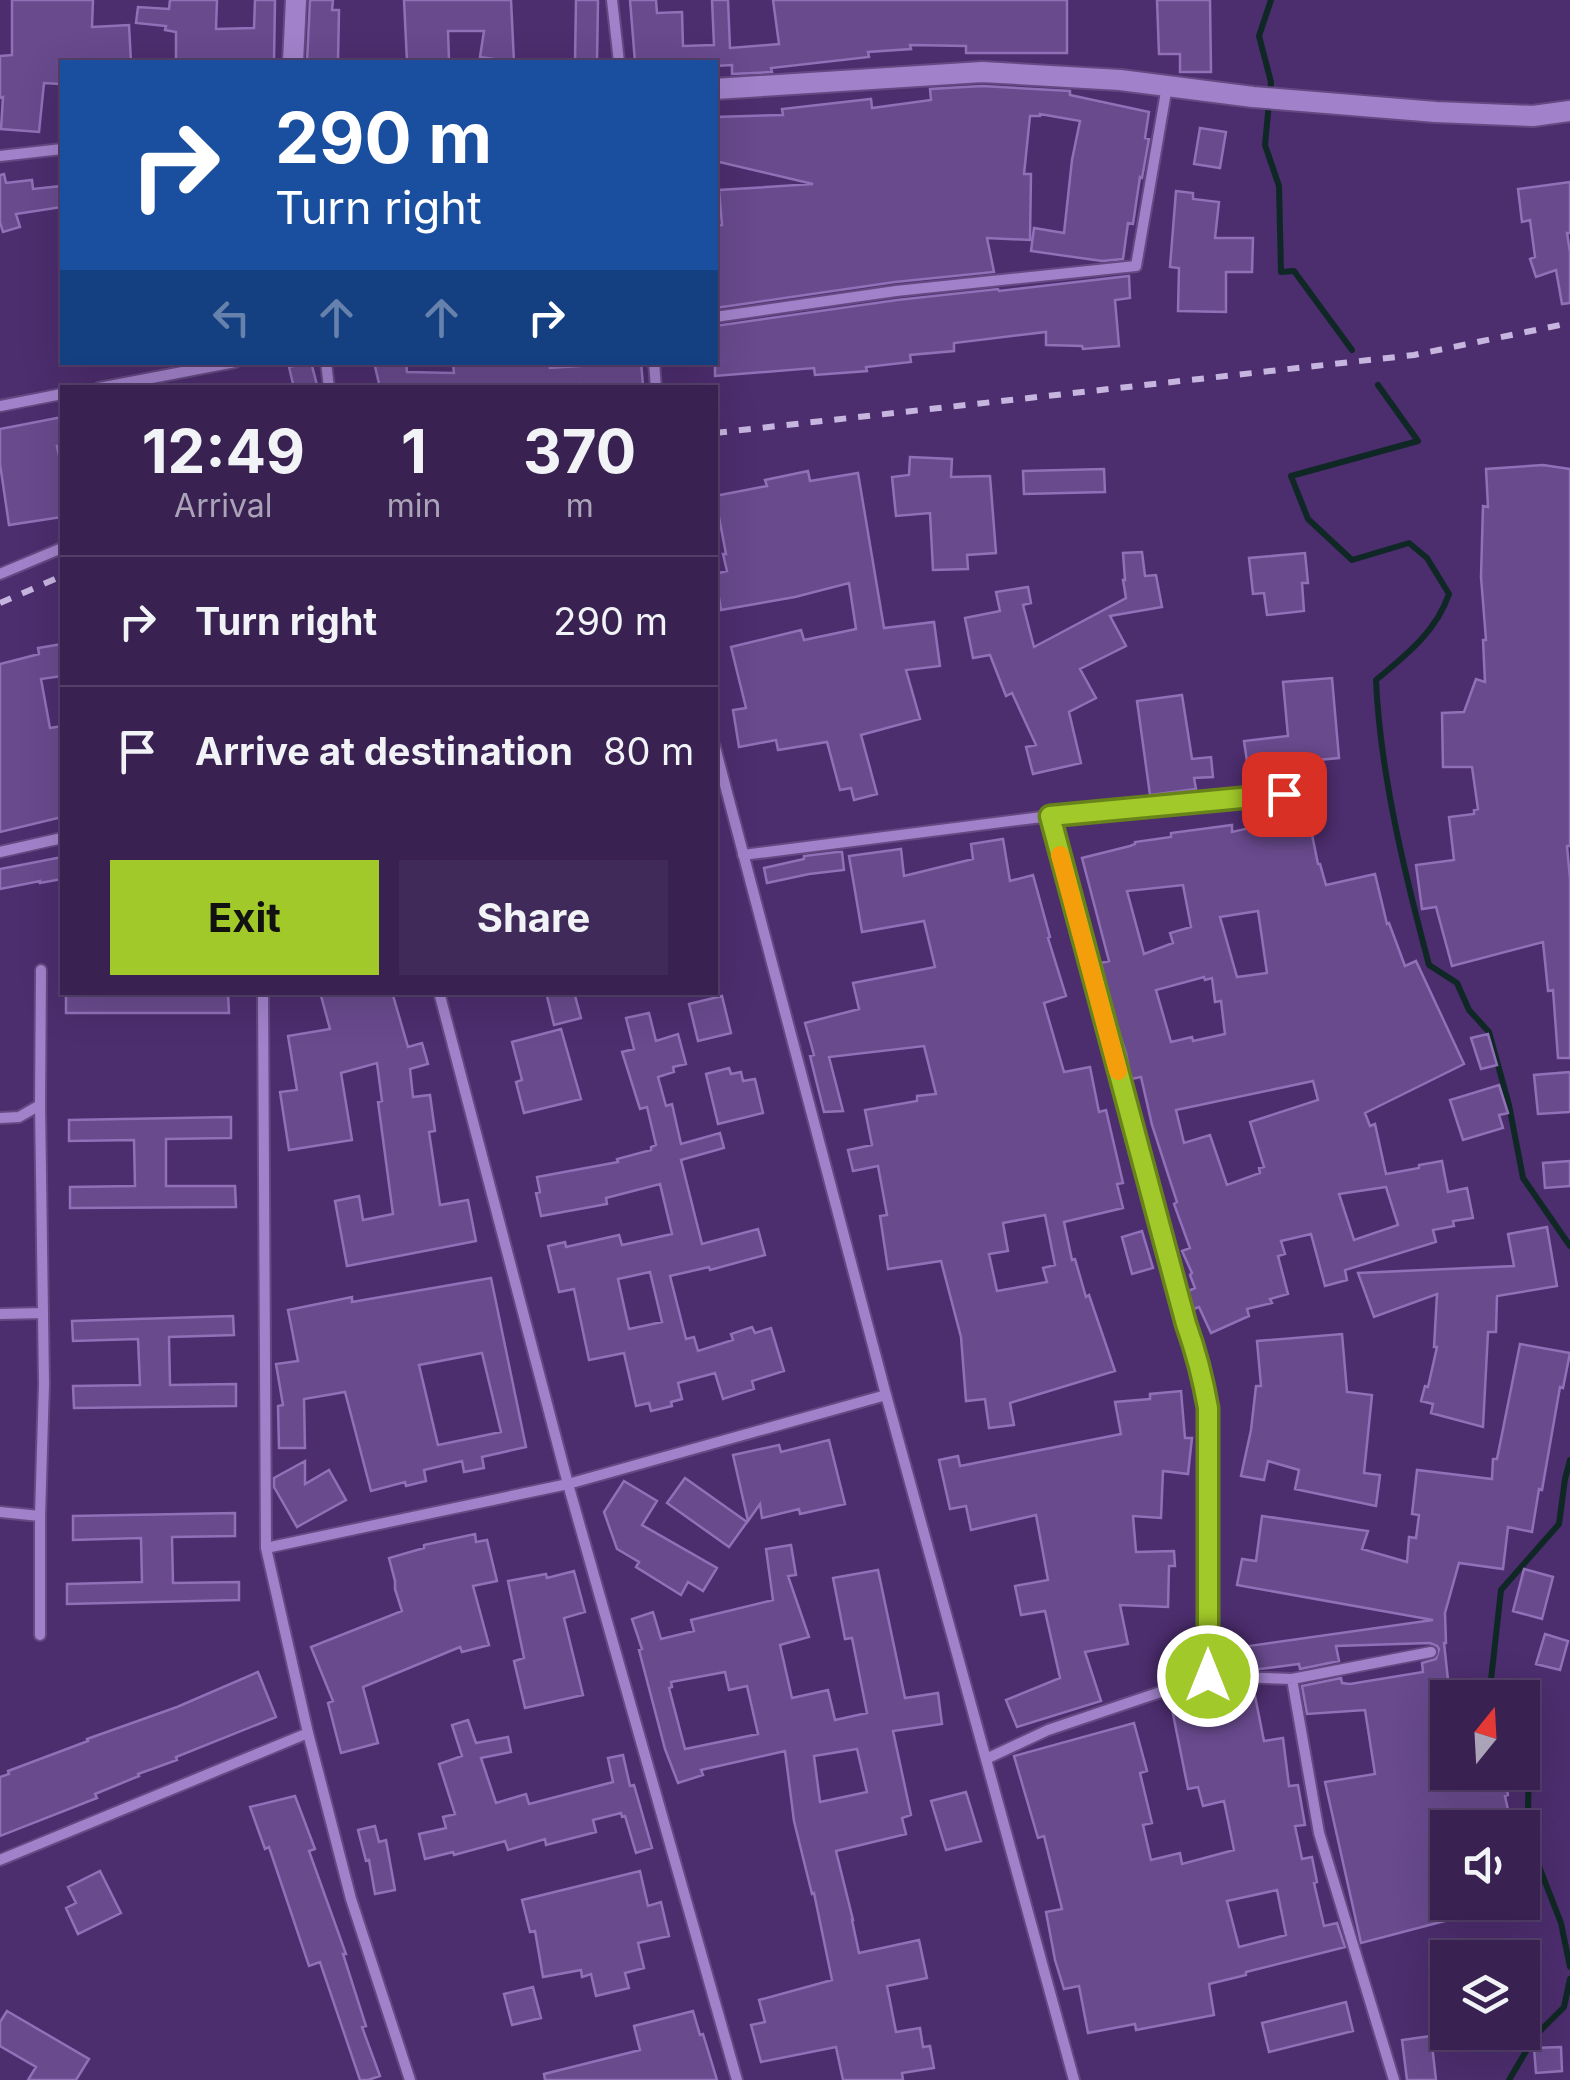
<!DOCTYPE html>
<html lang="en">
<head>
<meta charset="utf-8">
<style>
  :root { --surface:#392252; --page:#402a59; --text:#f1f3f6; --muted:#aba4b8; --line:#533f69; --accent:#a1c929 }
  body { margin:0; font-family:Inter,sans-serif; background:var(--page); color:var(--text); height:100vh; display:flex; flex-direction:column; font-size:38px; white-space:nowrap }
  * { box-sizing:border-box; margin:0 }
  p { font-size:32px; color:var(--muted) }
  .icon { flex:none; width:55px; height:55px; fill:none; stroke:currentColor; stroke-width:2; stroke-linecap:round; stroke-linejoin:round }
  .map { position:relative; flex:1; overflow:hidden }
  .drawer { position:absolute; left:60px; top:385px; width:658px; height:610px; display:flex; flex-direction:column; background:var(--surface); border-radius:0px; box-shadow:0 10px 40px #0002,0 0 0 2px var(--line) }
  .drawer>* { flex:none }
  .banner { position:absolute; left:60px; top:60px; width:658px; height:305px; border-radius:0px; box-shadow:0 10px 40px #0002,0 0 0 2px var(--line); background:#1a4fa0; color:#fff; overflow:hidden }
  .needle { width:65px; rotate:18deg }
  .controls { position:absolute; left:1430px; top:1680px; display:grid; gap:20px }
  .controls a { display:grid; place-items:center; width:110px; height:110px; border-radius:0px; background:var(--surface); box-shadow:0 10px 40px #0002,0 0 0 2px var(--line); font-size:50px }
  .pin { position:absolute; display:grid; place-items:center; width:85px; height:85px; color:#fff; margin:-42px; border-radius:20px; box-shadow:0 5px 15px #0006 }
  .me { position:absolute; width:110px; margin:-55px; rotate:0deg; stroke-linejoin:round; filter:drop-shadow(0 0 8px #0008) }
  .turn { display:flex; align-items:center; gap:35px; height:210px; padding:0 50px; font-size:45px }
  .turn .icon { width:130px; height:130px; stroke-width:2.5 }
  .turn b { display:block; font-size:70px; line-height:85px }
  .lanes { display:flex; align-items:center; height:95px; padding:0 50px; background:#0003; justify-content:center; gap:50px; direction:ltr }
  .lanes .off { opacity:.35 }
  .eta { display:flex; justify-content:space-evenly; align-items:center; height:170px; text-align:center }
  .eta b { font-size:60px; font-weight:700; line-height:70px }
  .button { display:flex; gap:20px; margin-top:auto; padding:20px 50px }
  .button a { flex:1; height:115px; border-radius:0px; background:var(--accent); color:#111; font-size:40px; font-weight:700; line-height:115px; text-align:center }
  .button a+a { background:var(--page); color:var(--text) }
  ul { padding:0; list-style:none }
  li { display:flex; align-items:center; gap:30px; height:130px; padding:0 50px; border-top:2px solid var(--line) }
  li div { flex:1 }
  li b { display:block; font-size:38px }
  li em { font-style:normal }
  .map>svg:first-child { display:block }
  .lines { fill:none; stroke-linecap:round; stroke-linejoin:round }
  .stream { stroke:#102825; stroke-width:6 }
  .building { fill:#684a8d; stroke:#9071b8; stroke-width:2.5; fill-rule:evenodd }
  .street-casing { stroke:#654982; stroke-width:14 }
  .secondary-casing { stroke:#654982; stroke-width:24 }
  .street { stroke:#a182ca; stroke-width:10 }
  .secondary { stroke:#a182ca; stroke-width:20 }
  .rail { stroke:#c6b5df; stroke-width:6; stroke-dasharray:12 12; stroke-linecap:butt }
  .route-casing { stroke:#69831b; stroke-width:25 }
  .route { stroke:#a1c929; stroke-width:18 }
  .slow { stroke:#f59e0b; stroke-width:18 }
</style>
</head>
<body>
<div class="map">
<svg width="1570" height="2080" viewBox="0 0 1570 2080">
  <rect width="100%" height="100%" fill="#4c2d6e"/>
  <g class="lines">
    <path class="stream" d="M1271,0l-12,36 12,46 -6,63 14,41 2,86 13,-1 58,79
      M1378,385l40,56 -127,35 17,43 44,41 57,-17 18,15 22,36c-13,38 -43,61 -73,86 4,93 29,195 53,285l28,18 12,27 20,22 20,73 14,73 47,68
      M1489,1698l12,-108 58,-66 6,-45 5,-19
      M1522,1758l7,6 -1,47 12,58 21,54 9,44
      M1509,2080l26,-44 29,-29 6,-28"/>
  </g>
  <path class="building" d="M12,0h81l-1,27 37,-2 2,37h-70l-2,22 -15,-1 -5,49 -38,-3 2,-32 -3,1v-42l12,-1z
    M170,0h47l-1,29 38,-1 1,-28h20l-1,62h-98v-30l-11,-2 1,-4 -30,-3 2,-16 31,2z
    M310,0h23l-1,10h7l-1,52h-31z
    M404,0h107l3,62 -34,-5 4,-26h-36l1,29 -42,2z
    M576,0h22l-1,62h-22z
    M630,0h26l1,13 25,-1 1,34 31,-1 -2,-45h16l2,48 49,-4 -6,-44h294v53h-101v-7l-56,-1 1,4 -43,3 1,5 -98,11 1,4 -40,2v-9l-17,1v-4h-80z
    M1157,0h53l1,72h-31v-18h-21z
    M982,86l88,5v4l79,17 -4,26 4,1 -7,39 -2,-1 -7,47 -5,-1 -5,36 -21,2 -71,-10 3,-23 30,5 8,-73 8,-39 -40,-7v2h-10l-6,58h7l-1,66 -43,-2 7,34 -99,10 -180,26v-82l7,-1 -3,-35 94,-6 -98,-23v-44l68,-2 -1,-6 89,-10 1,9 59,-8 -1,-11z
    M1200,128l26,4 -6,36 -26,-4z
    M4,174l2,9 26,-3 1,9 29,-3v21l-46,7 4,13 -17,5 -3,-10v-47z
    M1570,182v51h-3l3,19v51l-8,1 -6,-34 -20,7 -6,-18 5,-2 -5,-37 -8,2 -4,-33z
    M1176,191l17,2v6l26,3 -4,36h38l-1,34h-26v40l-48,-1 1,-43 -9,-1z
    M1129,276l1,22 -15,2 4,46 -36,3 -1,-3 -36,-1v-13l-92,11v8l-44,4 1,7 -45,5 1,4 -52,4 -1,-7 -99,8v-50l182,-26 101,-11 1,2z
    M311,362l6,23 -23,3 -5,-21z
    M374,362h32l1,10 47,1 -1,-9 96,-2 1,6 91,-6 2,23 -63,3v-4l-51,4h-149z
    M62,417v29h-5l5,24v47l-53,8 -9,-61v-35z
    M910,457l42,2 -1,18 39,-1 6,77 -29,2 1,14 -35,1 -3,-57 -34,3 -4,-39 17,-2z
    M1543,465l27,4v377h-3l3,33v179h-12l-5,-68 -5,1 -5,-49 -91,24 -16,-59 -14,2 -6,-44 38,-5 -5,-43 25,-3v-4l4,-1 -6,-42h-29l-1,-54 22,-1 12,-33 9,3 -2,-42h3l-5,-63 2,-71 5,1 -2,-38z
    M1104,469l1,23 -81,2 -1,-23z
    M808,471l2,10 48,-8 26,155 50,-6 6,44 -34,4 14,49 -59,16 16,59 -23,6 -3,-12 -11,2 -13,-48 -49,8 -2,-10 -37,7 -6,-37 13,-2 -15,-61 70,-17 3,10 52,-11 -7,-46 -54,14 -74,13 -6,-36 12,-3 -4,-17h3l-11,-58 52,-10 -2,-6z
    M1142,552l3,24 11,-1 6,32 -52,9 16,30 -46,23 16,29 -27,14 12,51 -48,11 -7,-27 10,-2 -24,-52 -6,3 -16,-41 -17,3 -8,-40 35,-7 -4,-19 32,-5 3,16 -8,2 11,42 92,-49 -3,-18h2l-2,-27z
    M1305,553l3,30h-6l2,28 -37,4 -3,-22 -11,1 -4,-36z
    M62,644v32l-21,3 9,49 12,-2v91l-62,15v-168l39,-10 -1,-6z
    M1332,678l7,80 -55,5 1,8 -36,4 -5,-34 44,-5 -5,-54z
    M1182,695l10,64 19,-2 2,20 -19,1 2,11 -46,6 -13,-94z
    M1308,815l10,49h2l6,21 49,-11 12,50 2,-1 16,43 11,-5 48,103 -99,49 5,13 5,-2 11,50 33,-6v-3l23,-4 6,31 19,-4 6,30 -20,3 1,5 -21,4 3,12 -91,28 2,10 -22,6 -14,-52 -30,7 4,13 -7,2 10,38 -18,5 2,4 -25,6 2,7 -38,17 -12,-26 -8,3 -5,-18 9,-4 -5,-13 2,-2 -10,-22 8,-3 -16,-44 3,-2 -25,-77 -11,-48 -10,2 -5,-26 -16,-49 -9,-41 8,-2 -27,-103 48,-12 5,-2v-2l36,-5v-4l61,-8v7zM1183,885l8,42 -21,6 3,10 -29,11 -17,-63zM1258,911l9,62 -30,4 -17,-60zM1204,977l1,3 7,-2 3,24 6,-1 4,33 -32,7 -1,-4 -21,5 -15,-52zM1313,1081l5,19 -68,22 14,45 -5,1 1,5 -33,12 -17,-50 -26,8 -8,-33zM1386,1187l12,38 -44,15 -15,-46z
    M1003,839l7,42 23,-6 17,62 -2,1 18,58 -22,7 20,69 26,-5 9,45 7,-2 17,73 -6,1 6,24 -59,14 8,38 3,-1 11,38 3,-2 26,76 -105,32 4,22 -25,3 -4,-29 -19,2 -5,-64 -20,-76 -53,8 -8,-53 7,-1 -9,-49 -25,5 -5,-21 24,-5 -7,-35 52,-9v-5l19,-2 -12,-48 -95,11 14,54 -19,1 -14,-56 4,-1 -9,-32 54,-14 -6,-26 82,-16 -11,-46 -62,11 -13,-76 52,-7 3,27 69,-17 -2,-15zM1045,1215l10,50 -12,3 4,14 -50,9 -8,-37 19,-3 -5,-28z
    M837,852h5l2,18 -35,4 -42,9 -3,-15 40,-9v-3z
    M62,857v22l-22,4v-2l-40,8v-20z
    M66,992h162l1,21h-163z
    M320,992h72l16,55 14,-4 6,21 -18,5 3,28 17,-2 5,36 -6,1 11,73 28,-5 8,41 -129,25 -12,-65 24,-5 4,24 30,-6 -15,-112 4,-1 -5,-38 -36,10 11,67 -63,10 -9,-58 17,-2 -9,-54 42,-7z
    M546,992h28l7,26 -27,7z
    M722,996l9,37 -33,8 -9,-37z
    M649,1013l7,28 22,-7 8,30 -13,3 1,5 -16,5 8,29 6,-2 9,40 39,-11 4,15 -43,12 21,84 56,-15 7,26 -55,15 -1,-3 -39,9 16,63 8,-2 4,14 35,-11 -2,-6 21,-7 3,6 16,-5 13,43 -32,10 2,8 -31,10 -8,-26 -37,10 4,16 -11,3 1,4 -21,5 -2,-8 -13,3 -12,-53 -35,7 -15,-71 -15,3 -11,-46 17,-4 1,5 53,-12 3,10 50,-11 -12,-50 -54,14 1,6 -66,12 -5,-23 4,-1 -3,-15 81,-15 -1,-3 34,-9v-3l5,-2 -9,-38 -7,2 -18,-57 12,-3 -8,-31zM650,1272l12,50 -33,7 -11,-50z
    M561,1029l20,70 -57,14 -8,-31 6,-2 -10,-38z
    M1488,1034l9,31 -16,4 -10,-31z
    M729,1068l2,6 10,-2 2,9 12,-2 8,34 -45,11 -12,-50z
    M1570,1072v40l-32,2 -4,-39z
    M1499,1085l9,28 -9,2 4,13 -40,12 -13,-40z
    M231,1117v21l-65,1v47h69l1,21 -166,1v-21l65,-1 -1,-46 -65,1v-21z
    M1570,1161v25l-25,2 -2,-25z
    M1547,1227l10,59 -60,10 -1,36h-8l-5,95 -52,-14 2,-9 -12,-3 4,-15 3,1 9,-40h-3l3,-53 -63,23 -16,-44 156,-7 -6,-32z
    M1142,1231l11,37 -21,6 -10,-37z
    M491,1278l35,169 -44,10 2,11 -20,4 -2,-11 -38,9 2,11 -20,5 -1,-4 -34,9 -26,-99 -41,7 1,49h-26l-1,-42 5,-1 -7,-41 22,-3 -10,-51 64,-13v5zM482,1353l19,79 -63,13 -19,-80z
    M233,1316l1,19 -65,2 1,48 66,-1v22l-162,2 -1,-22 67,-1 -2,-46 -65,2 -1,-20z
    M1342,1334l5,58 25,3 -8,78 16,2 -4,31 -81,-17 4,-19 -31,-9 -4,19 -23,-4 10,-46 5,-44h5l-4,-45z
    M1520,1344l50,9 -7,35 -3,-1 -18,103 -3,-1 -7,43 -24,-5 -5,42 -44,-6 -14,50 1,30h-2l6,55h-2v74h56l4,23 -3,1 7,32h-64v74h5l3,16 -95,25 -36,-161 50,-8 -10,-64 -58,4 -5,-28 39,-8 1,5 8,1 73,-12 -1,-9 14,-4 3,-10 -2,-3 -7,-3 -94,3 3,15 -39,8 -1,-5 -39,5 -29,-1 -3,-19 205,-29 -196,-35 5,-26 14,2 6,-45 106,15 -6,18 45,13 2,-25 7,1 3,-23 -7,-1 5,-44 75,9 1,-20h4z
    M1181,1391l4,47h7l-4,36 -25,-3 -2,47 -28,-2 3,36 38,-1 1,15h-6l-1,41 -48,-2 8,39 -43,8 16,49 -84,26 -11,-27 54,-22 -15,-67 -24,4 -6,-29 33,-6 -12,-65 -65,15 -5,-24 -16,3 -11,-49 19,-4 2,10 161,-32 -6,-32 35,-3v-5z
    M829,1440l16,64 -45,10 -1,-5 -37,9 -2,-14 -12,17 -15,-66 46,-10 2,7z
    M305,1461v23l24,-14 17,30 -49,27 -23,-40v-9z
    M685,1478l62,44 -18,25 -62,-44z
    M624,1481l33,20 -15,24 75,43 -14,23 -15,-9 -7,13 -45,-28 3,-5 -22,-13 -13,-37z
    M235,1513v23l-63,1 1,46 66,-1v18l-172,4v-20l75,-2 -1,-44 -68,2v-24z
    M475,1534l1,8 11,-2 10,41 -24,5 16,59 -27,7 -2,-5 -97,40 15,56 -37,10 -13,-50 5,-2 -22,-54 91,-36 -7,-22v-8l-6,-23 35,-10v-3z
    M791,1545l5,30 -8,1 21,61 -29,8 12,53 36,-8 7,30 32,-7 -15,-75 -7,1 -12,-61 45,-8 27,128 33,-5 4,31 -49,7 18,84 -9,3 4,16 -70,17 17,69h-1l7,33 60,-13 8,38 -40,8 9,46 24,-4 3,19 7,-1 4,22 -32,5 1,7h-60l-7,-33 -75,15 -10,-37 14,-3 -6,-22 73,-20 -18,-87 -2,1 -18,-73 -9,-70 -84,19 2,5 -25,8 -13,-34 -26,-99 3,-1 -10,-30 21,-7 8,27 33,-8 -3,-11 82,-20 -7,-51zM725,1672l4,18 18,-4 11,48 -73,15 -16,-61 3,-1 -1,-5zM857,1749l10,43 -47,10 -6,-46z
    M1524,1569l29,8 -11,42 -29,-8z
    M574,1571l11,41 -21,6 19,77 -58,13 -11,-47 10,-3 -16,-77 38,-7 1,4z
    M1545,1634l23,7 -8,29 -24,-6z
    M258,1672l18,45 -100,40 1,3 -39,14 1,2 -44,18 2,4 -97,38v-59l9,-3 -1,-3 80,-30 -1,-2 90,-32z
    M1233,1686h20l11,55 19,-3 6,48 9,-1 7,40 -10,1 7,33 10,-2 5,25 -3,1 10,43 13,-3 8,24 -99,25v3l-37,9 5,31 -78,15 -1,-6 -47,9 -9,-47 -15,3 -9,-29 -9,-48 16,-3 -18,-73 -6,2 -24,-82 120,-33 13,48 -7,2 12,50 -9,2 8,35 29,-7 2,11 52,-14 -10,-49 -21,5 -5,-19 -10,2 -16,-80 63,-9zM1277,1890l9,45 -47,12 -12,-46z
    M468,1720l8,23 32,-6 3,15 -30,6 15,45 30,-9 3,10 84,-22 -5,-24 15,-3 7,31 4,-1 18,63 -16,5 -11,-37 -3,1 -1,-4 -28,7 3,12 -50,13 -1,-6 -37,11 -3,-9 -51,14 -1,-3 -28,7 -6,-25 27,-6 -3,-11 12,-3 -16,-50 23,-8 -10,-31z
    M966,1792l15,49 -35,9 -15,-49z
    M295,1796l20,53 -6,2 37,103h-3l23,72 -4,1 18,49 -12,4h-8l-40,-118 -11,4 -40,-119 -4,2 -15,-42z
    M375,1826l4,16 7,-2 9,50 -20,4 -6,-34 -3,1 -8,-31z
    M100,1871l21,42 -43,21 -12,-26 10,-5 -8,-16z
    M640,1871l8,35 13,-4 8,34 -31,7 6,25 -19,5 4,15 -33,8 -5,-22 -9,3 -1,-7 -38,7 -8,-46 -5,1 -8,-32z
    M533,1987l8,31 -29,7 -8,-31z
    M1346,2002l7,29 -84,21 -7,-29z
    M7,2011l82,48 -13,21h-48l8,-13 -36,-21v-24z
    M693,2011l7,24 3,-1 14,46h-172l-1,-6 96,-24 -6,-24z
    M1431,2036l5,44h-29l-5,-40z
    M1561,2047l1,24 -26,2 -2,-25z"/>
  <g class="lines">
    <g class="street-casing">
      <path id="street" d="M612,0l7,62
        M0,156l62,-7
        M715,317l181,-26 240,-25 31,-180
        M326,362l3,26
        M654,362l2,26
        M99,388l136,-26
        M0,406l62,-12
        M0,574l62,-26
        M715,747l171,648 188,685
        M1050,816l136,508 14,38 8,46v268
        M0,852l62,-14
        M743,855l307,-39 235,-22
        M263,992l3,556 42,185 43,166 59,181
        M439,992l129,492 169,596
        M0,1118l19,-1 21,-12
        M0,1314l43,-1
        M0,1512l40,4
        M266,1548l302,-64 318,-89
        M40,1635v-119l4,-132 -4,-279 1,-135
        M1292,1679l27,154 75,247
        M986,1759l62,-29 160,-54 84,3 139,-27
        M0,1860l308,-127"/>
    </g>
    <g class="secondary-casing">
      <path id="secondary" d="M293,62l3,-62
        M715,89l267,-17 138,8 133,17 183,15 97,4 37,-5"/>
    </g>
    <use href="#street" class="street"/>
    <use href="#secondary" class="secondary"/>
    <path class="rail" d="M715,433l699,-78 156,-32
      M0,603l62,-27"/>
  </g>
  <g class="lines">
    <g class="route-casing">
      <path id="route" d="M1208,1676v-268c-5,-29 -12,-56 -22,-84l-136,-508 234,-22"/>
    </g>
    <use href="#route" class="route"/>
    <path class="slow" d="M1060,855l58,216"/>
  </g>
</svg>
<div class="controls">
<a><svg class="needle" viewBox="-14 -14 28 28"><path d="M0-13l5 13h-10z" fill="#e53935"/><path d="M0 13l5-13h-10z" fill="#aba4b8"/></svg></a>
<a><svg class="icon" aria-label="sound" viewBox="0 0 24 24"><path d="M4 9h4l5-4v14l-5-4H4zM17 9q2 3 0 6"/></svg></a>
<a><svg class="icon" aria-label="layers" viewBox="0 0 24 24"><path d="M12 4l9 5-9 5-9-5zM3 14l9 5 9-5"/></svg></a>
</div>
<div class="pin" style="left:1284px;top:794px;background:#d93025"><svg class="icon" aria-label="arrive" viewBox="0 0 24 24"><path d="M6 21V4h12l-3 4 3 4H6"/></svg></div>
<svg class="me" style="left:1208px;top:1676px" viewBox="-20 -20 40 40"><circle r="17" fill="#a1c929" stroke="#fff" stroke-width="3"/><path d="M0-11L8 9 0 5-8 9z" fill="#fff"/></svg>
<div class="banner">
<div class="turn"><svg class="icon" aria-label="right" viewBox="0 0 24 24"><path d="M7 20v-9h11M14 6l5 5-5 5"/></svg><div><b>290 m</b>Turn right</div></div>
<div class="lanes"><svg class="icon off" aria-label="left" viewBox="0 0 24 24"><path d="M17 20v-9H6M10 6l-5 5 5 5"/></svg><svg class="icon off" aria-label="ahead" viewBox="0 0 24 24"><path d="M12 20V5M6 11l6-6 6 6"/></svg><svg class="icon off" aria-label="ahead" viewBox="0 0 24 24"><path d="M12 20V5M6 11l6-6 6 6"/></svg><svg class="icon" aria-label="right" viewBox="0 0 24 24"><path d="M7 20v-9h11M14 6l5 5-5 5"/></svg></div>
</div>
<section class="drawer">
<div class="eta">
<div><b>12:49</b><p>Arrival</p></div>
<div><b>1</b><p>min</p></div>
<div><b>370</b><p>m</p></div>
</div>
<ul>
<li><svg class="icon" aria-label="right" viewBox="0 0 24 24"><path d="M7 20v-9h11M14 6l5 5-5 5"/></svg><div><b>Turn right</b></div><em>290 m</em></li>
<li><svg class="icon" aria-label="arrive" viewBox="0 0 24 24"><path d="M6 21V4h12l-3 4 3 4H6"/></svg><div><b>Arrive at destination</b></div><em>80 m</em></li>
</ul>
<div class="button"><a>Exit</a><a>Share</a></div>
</section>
</div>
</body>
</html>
